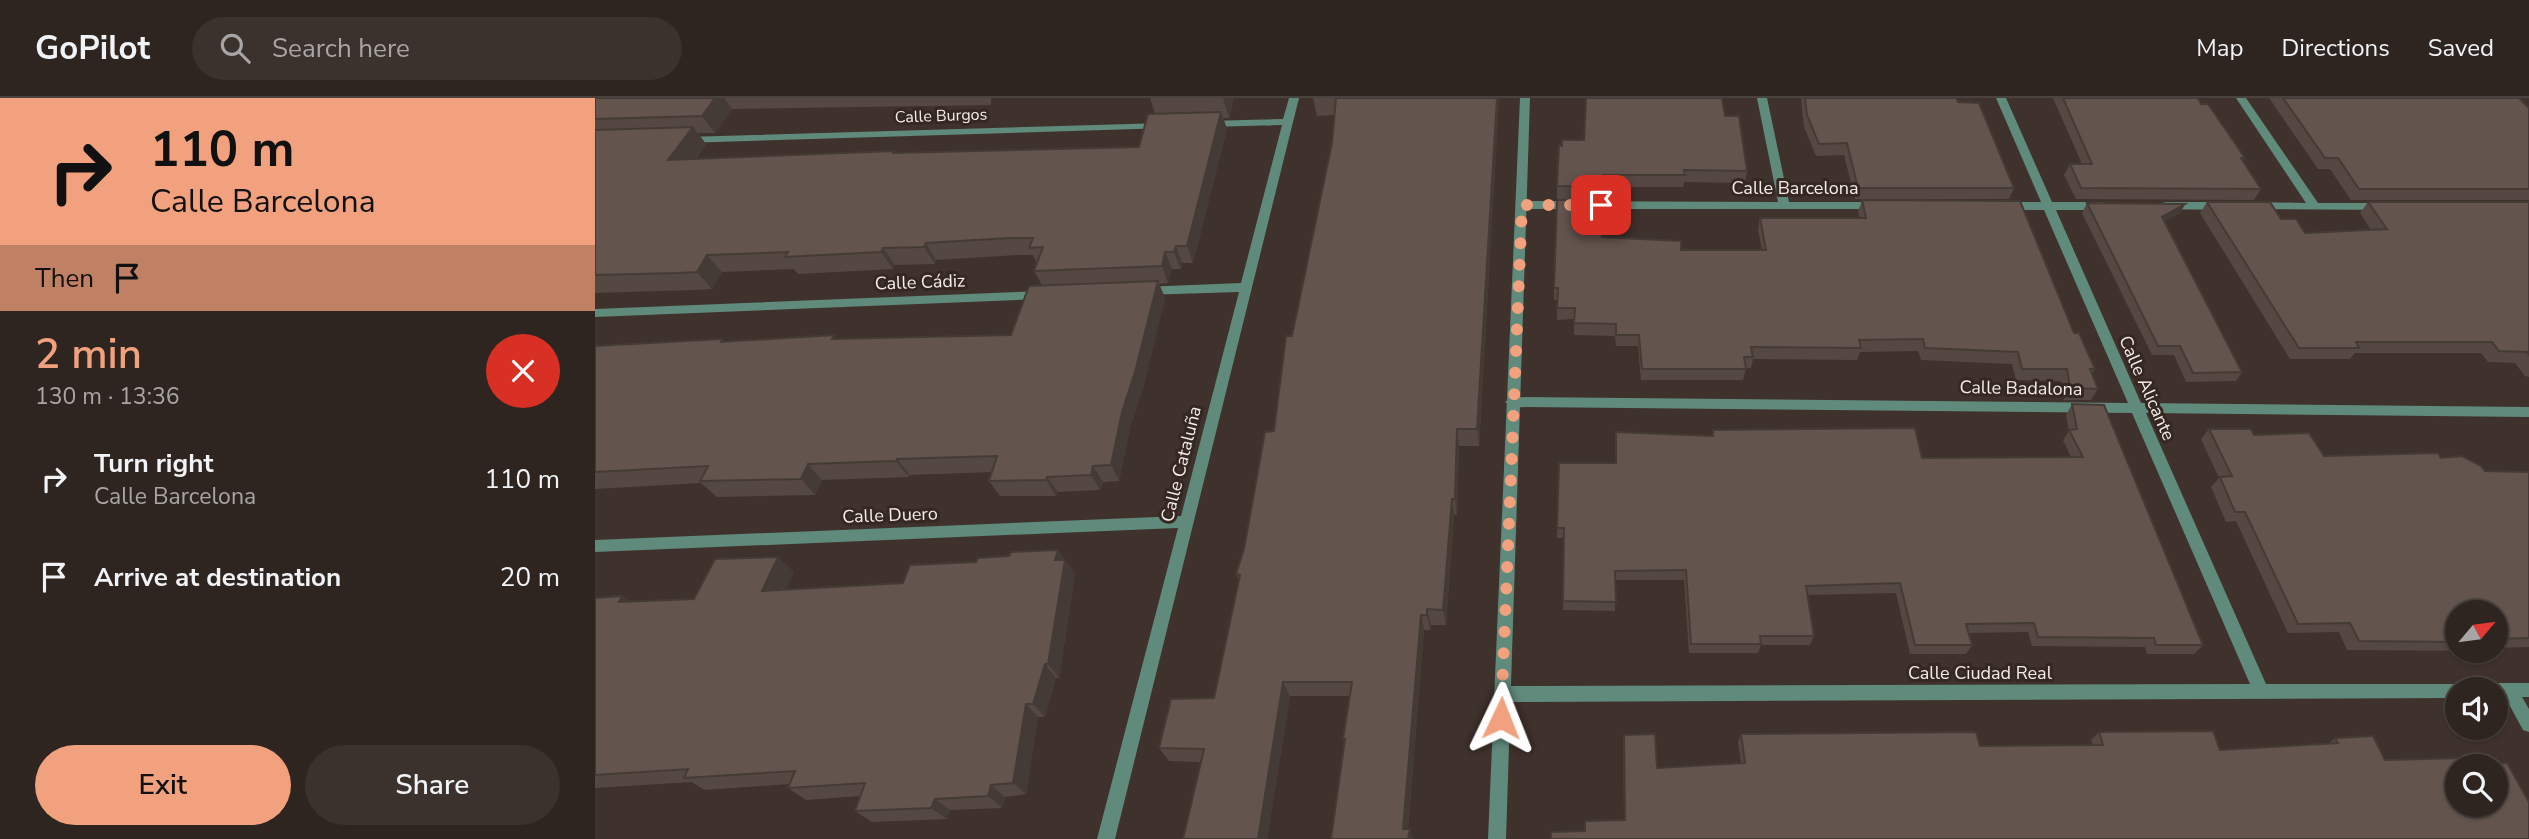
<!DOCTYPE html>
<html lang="en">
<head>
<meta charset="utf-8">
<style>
  :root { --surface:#2f2520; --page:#3b312d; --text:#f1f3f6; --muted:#a7a5a5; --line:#4a423e; --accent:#f1a17d }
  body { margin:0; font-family:"Nunito Sans",sans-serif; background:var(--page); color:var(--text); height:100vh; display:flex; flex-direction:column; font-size:26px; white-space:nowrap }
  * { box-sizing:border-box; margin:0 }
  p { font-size:23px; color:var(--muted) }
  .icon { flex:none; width:38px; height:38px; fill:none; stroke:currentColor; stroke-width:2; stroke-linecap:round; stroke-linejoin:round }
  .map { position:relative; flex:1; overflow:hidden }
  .sheet { display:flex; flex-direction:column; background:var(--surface); width:595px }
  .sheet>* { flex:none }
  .banner { background:#f1a17d; color:#111; overflow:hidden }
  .needle { width:46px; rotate:61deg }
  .fabs { position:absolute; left:1850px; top:502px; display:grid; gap:14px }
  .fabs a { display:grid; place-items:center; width:63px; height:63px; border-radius:50%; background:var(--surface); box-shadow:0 2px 5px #0004,0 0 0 2px var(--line); font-size:35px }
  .pin { position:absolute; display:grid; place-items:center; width:60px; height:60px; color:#fff; margin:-30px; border-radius:14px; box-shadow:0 4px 10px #0006 }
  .me { position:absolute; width:77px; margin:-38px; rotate:2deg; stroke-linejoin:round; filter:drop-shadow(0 0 5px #0008) }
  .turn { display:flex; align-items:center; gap:24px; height:147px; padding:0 35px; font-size:32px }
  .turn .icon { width:91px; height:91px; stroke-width:2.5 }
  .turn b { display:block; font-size:49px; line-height:60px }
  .then { display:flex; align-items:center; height:66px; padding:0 35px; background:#0003; gap:14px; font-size:26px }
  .round { display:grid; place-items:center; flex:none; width:74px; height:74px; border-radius:37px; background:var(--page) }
  .overview { display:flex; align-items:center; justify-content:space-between; height:119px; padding:0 35px }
  h1 { font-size:42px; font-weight:600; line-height:52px; color:var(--accent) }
  .button { display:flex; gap:14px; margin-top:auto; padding:14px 35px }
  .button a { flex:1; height:80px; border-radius:42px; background:var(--accent); color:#111; font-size:28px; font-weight:600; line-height:80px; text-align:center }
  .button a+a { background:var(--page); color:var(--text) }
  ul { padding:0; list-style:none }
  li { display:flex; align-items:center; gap:21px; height:98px; padding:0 35px }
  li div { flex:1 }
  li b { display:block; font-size:26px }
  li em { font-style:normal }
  header { display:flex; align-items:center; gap:42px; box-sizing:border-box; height:98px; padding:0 35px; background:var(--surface); border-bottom:2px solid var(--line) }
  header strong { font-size:33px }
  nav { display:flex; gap:38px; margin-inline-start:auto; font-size:24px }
  .search { width:490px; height:63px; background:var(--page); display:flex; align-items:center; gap:18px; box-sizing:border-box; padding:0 24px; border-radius:38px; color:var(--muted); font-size:26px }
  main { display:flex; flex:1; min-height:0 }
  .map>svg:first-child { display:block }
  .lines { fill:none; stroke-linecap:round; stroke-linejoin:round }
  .minor { fill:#608a7c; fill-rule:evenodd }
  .tertiary { fill:#608a7c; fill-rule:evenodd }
  .wall { fill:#554842 }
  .shaded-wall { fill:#453b36 }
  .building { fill:#63544d; stroke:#453b36; stroke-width:2; fill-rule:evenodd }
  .route { stroke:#f1a17d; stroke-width:12; stroke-dasharray:0 21.6 }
  .labels { text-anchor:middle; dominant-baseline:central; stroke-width:6; stroke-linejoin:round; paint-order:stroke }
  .far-street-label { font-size:16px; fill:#f5ece8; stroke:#352721 }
  .street-label { font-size:18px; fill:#f5ece8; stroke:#352721 }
</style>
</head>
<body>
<header>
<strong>GoPilot</strong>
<div class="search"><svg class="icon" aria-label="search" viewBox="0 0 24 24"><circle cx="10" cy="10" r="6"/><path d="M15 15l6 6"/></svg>Search here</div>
<nav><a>Map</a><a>Directions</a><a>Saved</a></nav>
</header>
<main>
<section class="sheet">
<div class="banner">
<div class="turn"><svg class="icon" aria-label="right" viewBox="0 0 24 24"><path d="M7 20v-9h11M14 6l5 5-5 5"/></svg><div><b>110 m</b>Calle Barcelona</div></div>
<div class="then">Then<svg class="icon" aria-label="arrive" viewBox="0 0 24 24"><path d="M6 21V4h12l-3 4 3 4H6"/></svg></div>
</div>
<div class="overview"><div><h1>2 min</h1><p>130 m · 13:36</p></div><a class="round" style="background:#d93025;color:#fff"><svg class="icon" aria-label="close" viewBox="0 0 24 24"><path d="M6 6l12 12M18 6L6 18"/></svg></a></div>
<ul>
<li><svg class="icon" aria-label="right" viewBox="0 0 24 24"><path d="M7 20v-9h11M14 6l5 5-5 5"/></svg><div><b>Turn right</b><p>Calle Barcelona</p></div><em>110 m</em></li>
<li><svg class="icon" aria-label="arrive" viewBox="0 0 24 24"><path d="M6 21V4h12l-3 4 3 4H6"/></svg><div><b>Arrive at destination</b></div><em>20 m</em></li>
</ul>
<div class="button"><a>Exit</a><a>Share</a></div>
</section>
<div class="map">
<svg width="1934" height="741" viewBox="0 0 1934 741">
  <rect width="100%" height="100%" fill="#3f312b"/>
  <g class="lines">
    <path class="minor" d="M694,0h10l-184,741h-18l81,-311 -583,24v-12l586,-24 58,-224 -96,3 -6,-4 6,-4 98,-4 41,-158 -73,2 -5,-3 5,-3 74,-2z
      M1162,0h10l22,104h88l4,1v6h-359l-6,-4 6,-4 256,1z
      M1401,0h10l46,104h52l6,4 -6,4h-48l85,193 388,4v10l-383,-4 120,271h191l6,2 1,4h-7v8l-955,4 -6,-3 -2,-5 2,-5 6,-3 748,-2 -118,-271 -620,-6 -7,-5 7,-5 616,6 -84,-193h-39l-6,-4 6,-4h36z
      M1641,0h10l72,105h66l6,4 -2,3 -138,-1v-6l4,-1 52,1z
      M569,25l4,1v4l-484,15 -5,-3 5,-3z
      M1571,104h57l6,4 -6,4 -61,-1v-6z
      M447,193l6,4 -6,4 -447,18v-8z
      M1900,585h34v14h-7l7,12v23l-6,-2 -18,-33h-10v-7h-8l2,-5z"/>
    <path class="tertiary" d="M925,0h10l-24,741h-18z"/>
  </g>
  <path class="wall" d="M0,0h396v7l-259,4 -17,24h-17l8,11 -10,15 443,-12 16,-33 -5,-16h84l-5,20h-6l4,11 -34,134h-11l-1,6h-9l-4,14 -9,1 6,14 -22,90 -13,40 -11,53 -16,1 -3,8 -42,2 -2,4h-56l-11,-15 3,-9 -82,3 -1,2 -87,3 -7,15 -98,2 -16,-14 -106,6v-143l130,-5 286,-6 31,-50 -8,-14 3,-8 -4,-8h-15l-82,5 -1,4 -40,1 -2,4 -95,5 -4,-5 -72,3 -10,17 -19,1 -98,3z
    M718,0h186l-20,348h-20l-2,69h-3l-8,110h-15l-1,5h-6l-16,199 5,10 -68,-96 -2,-4 7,-43h-60l-23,143h-84l18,-77 -32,-1 -10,-13 55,-50 25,-117 -3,-7 8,-25 30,-118 18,-95 40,-193 3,-28 -18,1z
    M1206,0h155l58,90 -5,11h-154l-11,-44 -28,1 -12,-29z
    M1458,0h145l3,6 44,54 -2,3 18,28 -7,11 -178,-1 -12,-24 6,-11h12z
    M1674,0h250l10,10v92h-178l-21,-31h-12z
    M1130,18l22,55 -2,12 -61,-1 -1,5h-80v12h-46v-13l27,-46z
    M1267,102l212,133 21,36 -3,5 6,15 -7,11h-27l-3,-19 -45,-1 -4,-16 -91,-4 -3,-9 -58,1 -3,8 -104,-1 -2,9h-5l-3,12h-102l-3,-34h-22l-1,-10 -41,-1v-16l-17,1v-20h-3v-12l48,-51 79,13h81l-4,-20 2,-12h100l-2,-6z
    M1612,104l74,17 24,14 66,-3 -11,-17 8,-11h161v175l-4,-1 -10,-13 -27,-1 -7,-9h-126l-5,6h-60l-90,-146z
    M1492,105l98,1 -5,9 -15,8 77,151 -6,9 -50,1 -12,-27h-22l-70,-142z
    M1477,306l131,241 -9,9h-47l-2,-7 -113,-1 -4,-14 -60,1 4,12 -6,9h-56l-14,-61 -89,2 7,41 -4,9h-49l-3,8h-69l-5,-73h-69v31l-52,-1 1,-72h-7l2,-75h56l1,-31 95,4 2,-6 209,28 149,-1 -8,-17 6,-9 -3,-16z
    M1614,331l45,6 70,21 117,2 44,13 44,1v175l-34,1v-36h-38v39h27l-137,-1 -8,-18 -51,1 -52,-112 -10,1 -15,-35 8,-9 -18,-39z
    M463,452l17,24 -16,104h-3l-11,39h-7l-12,77 -21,3 -3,11 -52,2 -3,9 -75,3 -17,-11 5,-15 -54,4 -18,-12 1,-4 -84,6 -14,-8 -96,6v-190l34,3 65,-2 100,-27 -8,17 117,-6 73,-21 33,-6z
    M1504,634l121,18 108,-6 7,-6 50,22 -801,71 1,-10h39l-1,-78 1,-8 33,33 84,-5 -3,-21 3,-8 239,12 113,-1 -2,-5z"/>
  <path class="shaded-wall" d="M120,0h9l8,11 -17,24 -13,-17z
    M628,0h11l-5,20z
    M902,0h2v4l-20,344 -2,-17z
    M626,14l6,17 -34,134 -6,-17z
    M98,29l13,17 -24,33 -14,-17z
    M1590,106l-5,9 -23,13 5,-9z
    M331,145l10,17 -1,4 -11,-17z
    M581,148l6,17 -1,6 -7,-17z
    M288,150l12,17 -2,4 -12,-17z
    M570,154l7,17 -4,14 -6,-17z
    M112,157l15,17 -10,17 -15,-17z
    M563,183l7,17 -22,90 -13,40 -11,53 -8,-16 11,-53z
    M862,331l2,17 -2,69 -2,-16z
    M302,361l13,16 -1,2 -13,-16z
    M213,366l14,16 -7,15 -14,-16z
    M498,368l10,16 -3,8 -9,-15z
    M452,379l11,15 -2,4 -10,-16z
    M857,401l2,16 -8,110 -3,-15z
    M463,452l17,24 -16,104 -11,-14 7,-104z
    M183,459l16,15 -15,33 -17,-14z
    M27,498l20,15 -23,-9z
    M832,511l4,16 -1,5 -3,-15z
    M826,517l3,15 -17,209 -4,-10z
    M450,566l11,14 -11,39 -12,-13z
    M688,584l7,14 -23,143h-9z
    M431,606l12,13 -12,77 -13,-11z
    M396,687l14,12 -3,11 -14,-12z
    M340,701l15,11 -3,9 -16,-11z
    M815,731l3,10h-5z"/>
  <path class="building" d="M0,0h120l-13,18 -107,3z
    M741,0h161l-20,331h-20l-2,70h-3l-9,111 -16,-1v6h-6l-18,214h7l-2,10h-77l14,-100h-2l9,-57h-69l-25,157h-75l21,-90 -45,-1 12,-49 43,-1 26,-123 -4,-1 8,-25 21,-117 9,-1 12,-95h6l40,-193z
    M991,0h136l3,18h14l8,55 -63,-1 1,5h-82v12l-46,-1 2,-41 3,1v-6h22z
    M1210,0h151l2,4 21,1 35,85h-156l-11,-45 -28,1 -12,-29z
    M1468,0h135l3,6h7l37,54h-4l20,31 -180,-1 -11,-24h22z
    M1688,0h236l10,10v81h-170l-21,-31h-13z
    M626,14l-34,134h-11l-2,6h-9l-3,14 -128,5 9,-24 -14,1 4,-10h-24l-83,5 -2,4 -41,1 -2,4 -96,5 3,-5 -81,3 -10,17 -19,1 -83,2v-145l98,-3 -25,33 226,-9 -1,2 246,-6 9,-33z
    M962,102h46l-1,37 79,4v9h85l-6,-32h106l-4,-18 158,1 54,132h5l16,36h-5l8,20 -28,-1 -3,-19h-45l-4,-17 -93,-4 -2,-9 -64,1 2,8 -110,-1 2,10h-9l2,12h-104l-3,-34h-23v-11l-42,-1 1,-15h-18l1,-20h-4z
    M1612,104h63l11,17h15l9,14 82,-4 -19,-27h161v153l-2,-3 -28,-1 -7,-9h-136l3,6h-60z
    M1492,105l98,1 -23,13 80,155 -49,1 -13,-27h-22z
    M563,183l-23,91 -13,40 -11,53 -18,1 -2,9 -44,2 -1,3 -57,1 8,-25 -100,3 -1,2 -88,3 -7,15 -101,2 8,-15 -113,6v-126l128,-7 -2,3 113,-7 -2,4 179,-4 18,-49z
    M1477,306l32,1 99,240h-47l-2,-7 -116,-1 -4,-14 -68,1 6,21h-57l-15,-62 -94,3 8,50h-54l1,8h-70l-5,-74 -71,1 1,31 -53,-1 1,-73h-7l2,-65h57v-31l97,4v-6l202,-2 7,30 161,-1 -14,-27 8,-1z
    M1614,331h42l3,6 55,-2 15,23 114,-3 3,5 21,-2 19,10 4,5 44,1v166l-33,1 2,3h-3v-30h-38v30l-98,-1 -9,-18 -52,1 -53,-112h-10l-15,-35 12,-1z
    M463,452l-3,10h10l-17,104h-3l-12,40h-7l-13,79 -22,2 -3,11 -53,3 -4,9 -76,3 10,-28 -77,5 7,-17 -111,7 4,-9 -93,6v-177l27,-2 -3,6 75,-3 21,-40 63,-2 -16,34 141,-8 7,-18 66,-3 2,-4 31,-2 2,-4z
    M1618,633l7,19 118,-7 -3,-5 38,-2 12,24 80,-2 3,6 39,-1 22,39v37h-978v-7l34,-1v-10l40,-1 -1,-85 31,-1 2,34 88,-5 -4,-29 235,-2 4,14 123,-1 -4,-13zM1862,668h38v39h-38z"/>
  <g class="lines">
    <path class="route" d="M906,620l21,-513h79"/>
  </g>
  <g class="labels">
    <g class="far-street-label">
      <text transform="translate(346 18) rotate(-2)">Calle Burgos</text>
    </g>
    <g class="street-label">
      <text x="1200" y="90">Calle Barcelona</text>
      <text transform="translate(325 184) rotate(-2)">Calle Cádiz</text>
      <text transform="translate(1426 290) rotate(1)">Calle Badalona</text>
      <text transform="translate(1552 290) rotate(66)">Calle Alicante</text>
      <text transform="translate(586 366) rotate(-76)">Calle Cataluña</text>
      <text transform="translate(295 417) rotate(-2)">Calle Duero</text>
      <text x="1385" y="575">Calle Ciudad Real</text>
    </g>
  </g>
</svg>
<div class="fabs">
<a><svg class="needle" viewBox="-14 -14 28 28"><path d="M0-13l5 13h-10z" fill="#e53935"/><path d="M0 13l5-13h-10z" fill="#a7a5a5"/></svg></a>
<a><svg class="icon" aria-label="sound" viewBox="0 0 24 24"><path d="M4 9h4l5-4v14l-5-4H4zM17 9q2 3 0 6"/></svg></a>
<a><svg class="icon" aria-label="search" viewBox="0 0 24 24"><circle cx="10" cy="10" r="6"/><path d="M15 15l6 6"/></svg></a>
</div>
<div class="pin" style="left:1006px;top:107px;background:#d93025"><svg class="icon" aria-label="arrive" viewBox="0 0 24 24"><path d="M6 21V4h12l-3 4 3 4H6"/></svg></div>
<svg class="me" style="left:906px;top:620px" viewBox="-20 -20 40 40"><path d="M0-17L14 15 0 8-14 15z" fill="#f1a17d" stroke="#fff" stroke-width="4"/></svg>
</div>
</main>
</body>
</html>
